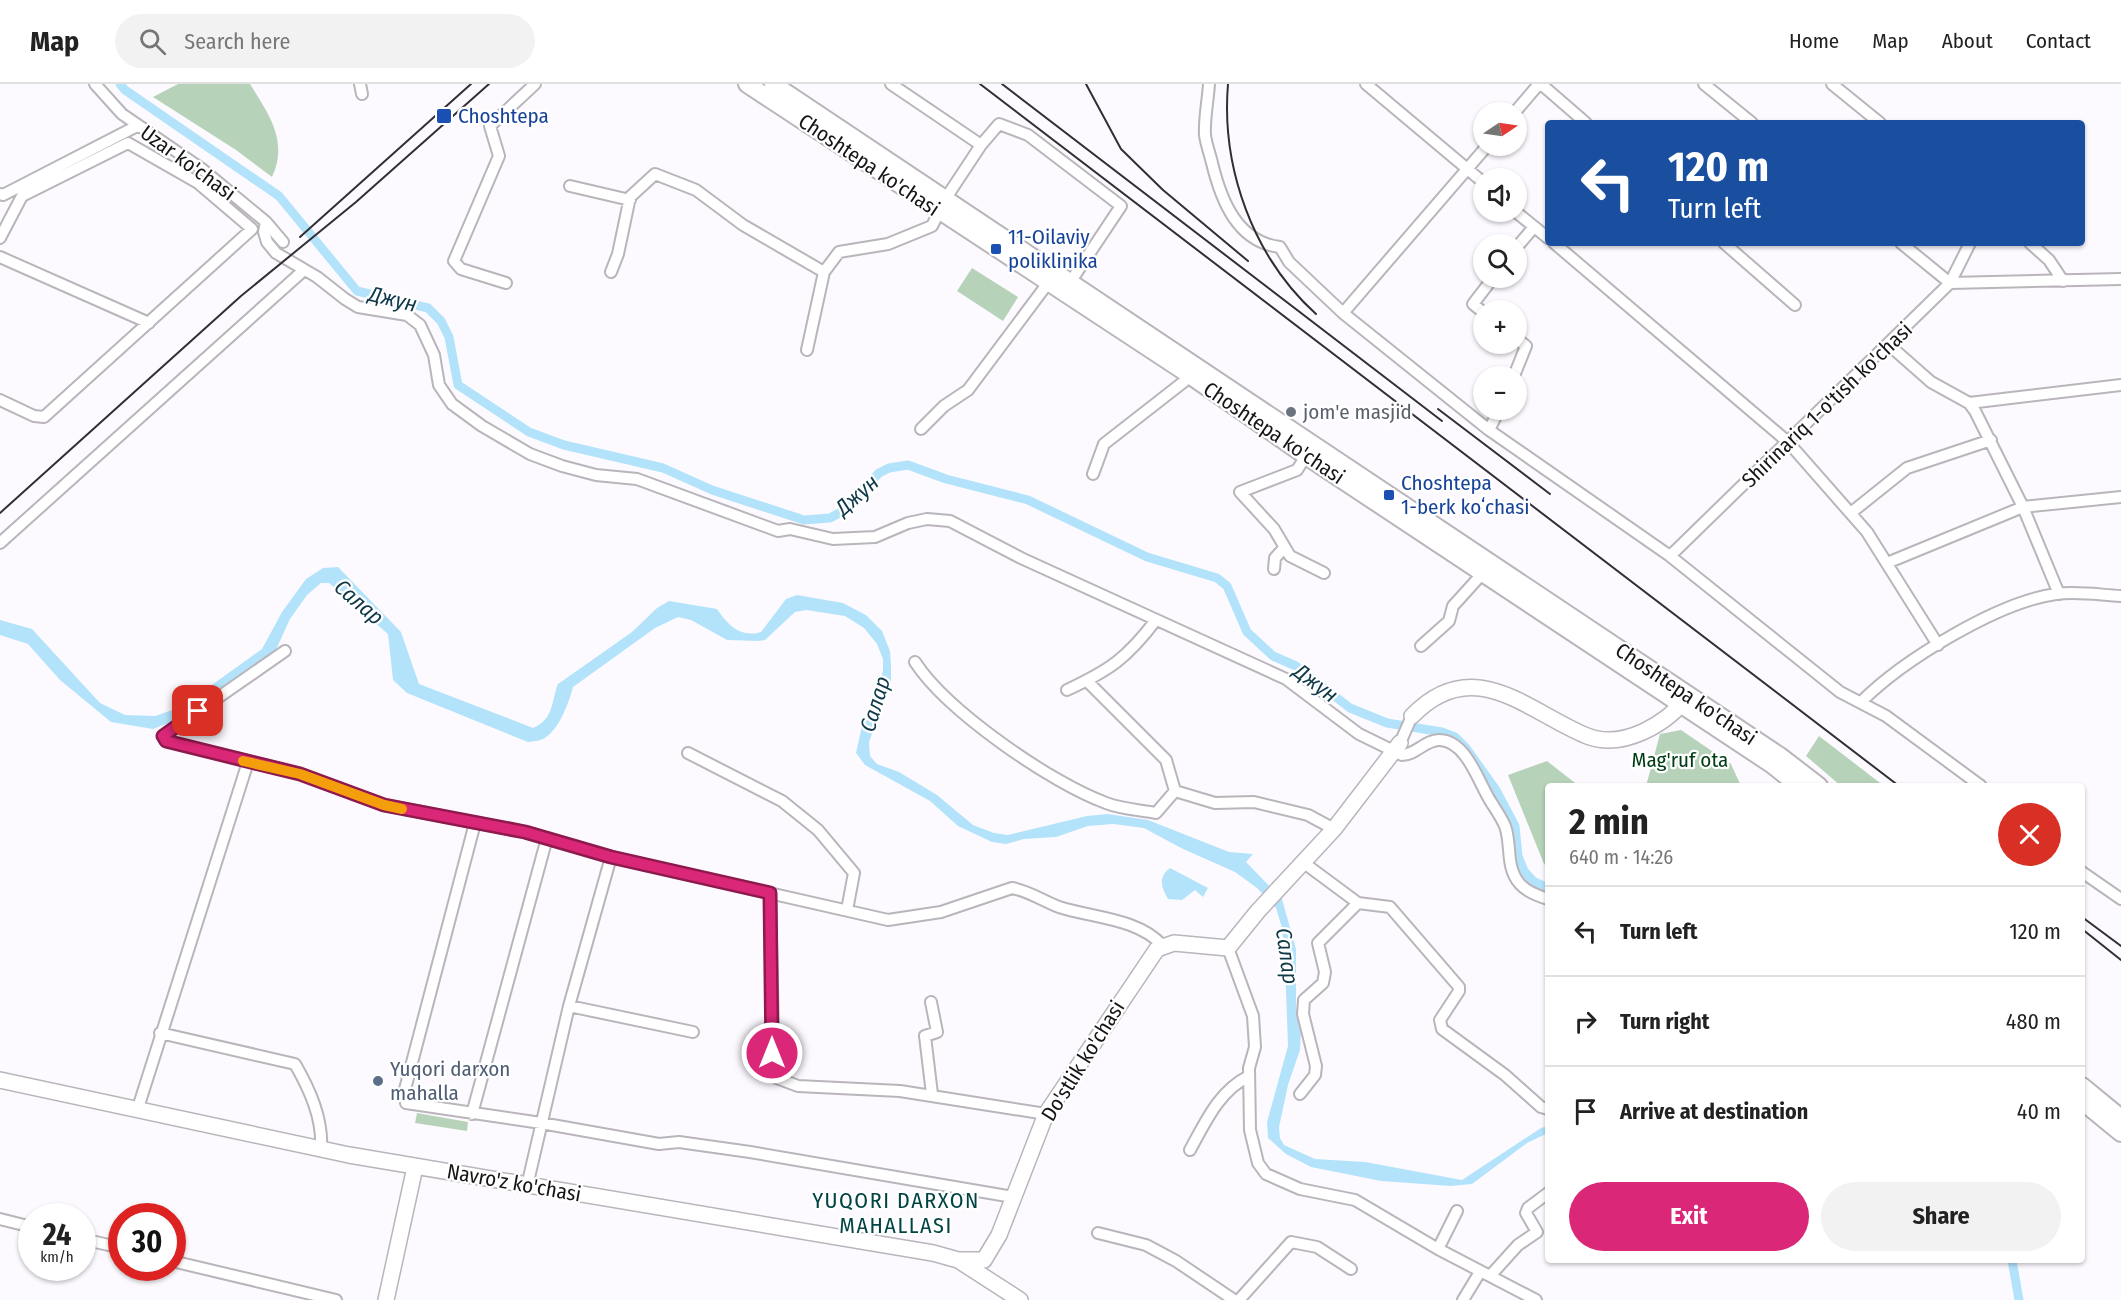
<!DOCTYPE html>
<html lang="en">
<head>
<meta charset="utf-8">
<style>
  :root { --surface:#fff; --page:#f2f2f2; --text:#222; --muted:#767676; --line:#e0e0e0; --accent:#db2777 }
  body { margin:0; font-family:"Fira Sans Condensed",sans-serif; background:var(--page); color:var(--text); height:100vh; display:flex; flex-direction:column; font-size:22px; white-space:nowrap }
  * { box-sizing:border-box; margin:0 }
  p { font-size:20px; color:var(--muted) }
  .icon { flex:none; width:33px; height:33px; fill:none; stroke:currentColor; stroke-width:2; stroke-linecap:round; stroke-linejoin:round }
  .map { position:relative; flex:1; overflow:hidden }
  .details { position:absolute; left:1545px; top:699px; width:540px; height:480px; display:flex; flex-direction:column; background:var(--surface); border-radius:6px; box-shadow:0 2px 4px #0004 }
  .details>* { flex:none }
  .hud { position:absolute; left:1545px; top:36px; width:540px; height:126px; border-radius:6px; box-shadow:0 2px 4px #0004; background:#1a4fa0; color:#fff; overflow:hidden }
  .needle { width:39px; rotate:77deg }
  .tools { position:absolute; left:1473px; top:18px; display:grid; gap:12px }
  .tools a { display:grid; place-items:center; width:54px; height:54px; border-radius:50%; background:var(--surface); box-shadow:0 2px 4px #0004; font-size:30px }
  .speed { position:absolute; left:18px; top:1119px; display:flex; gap:12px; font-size:30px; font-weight:700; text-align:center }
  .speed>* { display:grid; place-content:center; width:78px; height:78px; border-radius:50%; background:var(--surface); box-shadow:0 2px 4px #0004; line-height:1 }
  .speed small { font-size:15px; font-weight:400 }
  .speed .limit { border:9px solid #d22; background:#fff; color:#111 }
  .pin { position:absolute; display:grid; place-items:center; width:51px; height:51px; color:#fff; margin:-26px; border-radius:12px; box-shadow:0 3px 9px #0006 }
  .me { position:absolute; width:66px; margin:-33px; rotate:0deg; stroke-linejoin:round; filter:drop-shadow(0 0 4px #0008) }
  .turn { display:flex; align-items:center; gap:21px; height:126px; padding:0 24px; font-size:27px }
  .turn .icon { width:78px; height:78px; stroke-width:2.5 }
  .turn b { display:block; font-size:42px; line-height:51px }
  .round { display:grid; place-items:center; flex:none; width:63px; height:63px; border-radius:32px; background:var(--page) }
  .head { display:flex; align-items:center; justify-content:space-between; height:102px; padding:0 24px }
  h1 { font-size:36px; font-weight:700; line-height:45px }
  .action { display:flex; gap:12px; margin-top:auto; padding:12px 24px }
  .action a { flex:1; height:69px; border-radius:36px; background:var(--accent); color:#fff; font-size:24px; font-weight:700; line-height:69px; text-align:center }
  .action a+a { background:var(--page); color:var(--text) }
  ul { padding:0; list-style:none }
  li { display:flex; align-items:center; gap:18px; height:90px; padding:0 24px; border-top:2px solid var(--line) }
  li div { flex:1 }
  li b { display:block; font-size:22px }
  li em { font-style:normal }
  header { display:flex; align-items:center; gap:36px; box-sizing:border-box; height:84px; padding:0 30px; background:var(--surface); border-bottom:2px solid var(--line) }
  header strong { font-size:28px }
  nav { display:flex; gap:33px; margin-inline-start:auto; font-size:21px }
  .search { width:420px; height:54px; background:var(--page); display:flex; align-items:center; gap:15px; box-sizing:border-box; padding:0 21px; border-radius:33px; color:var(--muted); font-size:22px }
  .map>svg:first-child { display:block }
  .green { fill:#b6d3b9 }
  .water { fill:#b3e3fb }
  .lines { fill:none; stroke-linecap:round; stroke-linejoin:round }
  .stream { stroke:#b3e3fb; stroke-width:2 }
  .canal { stroke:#b3e3fb; stroke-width:9 }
  .street-casing { stroke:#b9b5bb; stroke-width:14 }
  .secondary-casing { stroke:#b9b5bb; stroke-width:18 }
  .primary-casing { stroke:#b9b5bb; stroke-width:20 }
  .street { stroke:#fff; stroke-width:10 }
  .secondary { stroke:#fff; stroke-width:15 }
  .primary { stroke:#fff; stroke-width:16 }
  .rail { stroke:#312f31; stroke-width:2 }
  .route-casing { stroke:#8e194d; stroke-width:15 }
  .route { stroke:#db2777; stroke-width:10 }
  .slow { stroke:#f59e0b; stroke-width:10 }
  .transit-dot { fill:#1a4fb4; stroke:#fff; stroke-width:2 }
  .worship-dot { fill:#6b7280; stroke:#fff; stroke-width:2 }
  .service-dot { fill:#5c6f8a; stroke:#fff; stroke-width:2 }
  .labels { text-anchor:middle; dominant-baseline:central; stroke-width:4.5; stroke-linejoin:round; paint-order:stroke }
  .transit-label { font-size:21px; fill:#164399; stroke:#fff; text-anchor:start }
  .street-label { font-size:21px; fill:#161416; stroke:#fff }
  .worship-label { font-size:21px; fill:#5b616d; stroke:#fff; text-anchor:start }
  .park-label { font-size:21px; fill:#003c14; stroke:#fff }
  .service-label { font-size:21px; fill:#4e5e75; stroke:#fff; text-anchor:start }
  .water-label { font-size:22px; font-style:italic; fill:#0f3849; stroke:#fff }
  .neighbourhood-label { font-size:22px; letter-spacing:1.5px; fill:#044; stroke:#fff }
</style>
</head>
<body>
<header>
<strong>Map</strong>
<div class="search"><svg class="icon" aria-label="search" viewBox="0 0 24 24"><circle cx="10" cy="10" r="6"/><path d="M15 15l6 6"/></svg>Search here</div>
<nav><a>Home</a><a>Map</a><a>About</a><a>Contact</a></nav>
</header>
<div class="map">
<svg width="2121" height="1216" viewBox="0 0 2121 1216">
  <rect width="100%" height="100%" fill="#fdfaff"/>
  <path class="green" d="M178,0h72c18,29 39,57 22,93l-36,-27 -83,-53z
    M972,184l46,29 -15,24 -46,-30z
    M1681,646l50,34 10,22h-95l14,-52z
    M1819,652l65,50h-43l-35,-30z
    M1547,677l32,25h-31v81l-4,-3 -36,-89z
    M417,1029l51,9 -1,9 -52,-8z"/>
  <path class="water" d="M338,483l63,65 18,52 114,44c21,-9 18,-26 25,-44l74,-52 25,-24 12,-7 48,8c11,16 23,29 44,23l25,-33 11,-4 46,8 23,12 16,16 8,20 1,14v17l-22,60 1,14 7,8 22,8 38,23 36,30 21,8 14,2 79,-19 21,-2 40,6 81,32 24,2 -7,8 36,37 14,50v58l5,23 -1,20 -12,35 -9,42 1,11 4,7 31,14 50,3 97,18 79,-52 7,-2v7l-21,10 -55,41 -21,2 -70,-5 -70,-14 -25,-13 -18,-16 -1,-16 21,-76 -3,-83 -3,-35 -6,-20 -19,-20 -22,-16 -54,-24 -37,-20 -31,-4 -25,2 -32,11 -32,2 -18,5 -14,-2 -34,-16 -28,-25 -65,-36 -9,-12 6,-27 14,-30 7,-26v-11l-6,-15 -13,-16 -19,-12 -39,-6 -11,2 -30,28 -7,1 -31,-1 -36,-20 -13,-3 -23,11 -82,59c-4,15 -14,44 -30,52 -4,2 -10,2 -15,3l-121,-49 -14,-13 -5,-46 -59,-51h-8l-14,12 -17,24 -16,35 -89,63 -32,12 -42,-7 -51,-42 -32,-36 -28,-9v-15l32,9 68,74 25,12 30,1 26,-9 81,-58 20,-37 24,-33 17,-11z
    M1170,784l38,20 -5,9 -8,-7 -13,10 -14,-1c-7,-12 -10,-22 2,-31z"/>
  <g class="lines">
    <path class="stream" d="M358,1065l13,2"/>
    <path class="canal" d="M120,0l5,6 154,106 78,95 71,17 13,13 8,16 9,48 71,47 35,13 99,23 49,22 92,30 26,-2 11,-6 38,-39 10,-5 19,-3 38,14 82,21 119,57 70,21 10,8 20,46 26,24 23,10 54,42 37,15 55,9 13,5 11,11 30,42 19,36 3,30 6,15 9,10 15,7
      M2012,1176l7,40"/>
    <g class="street-casing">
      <path id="street" d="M95,0l27,30 80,55 64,53 17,20
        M360,0l2,10
        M891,0l90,61
        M1209,0c-1,16 -5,35 -4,51 1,9 5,19 7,28 9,37 25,79 68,84l9,15 54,51 146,117 181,126 170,136 46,24 95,70
        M1366,0l118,99
        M1541,0l45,39
        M1704,0l48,39
        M1832,0l48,39
        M1515,28l24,-28
        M570,102l60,14
        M0,110l3,1 134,-69
        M1516,128l32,26
        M266,138l-2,10 3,10 9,11 41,24 28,22 13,8 49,8 13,10 14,30 5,30 13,19 30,22 48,28 32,12 34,9 41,4 141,52 12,-2 43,10 42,-2 33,-14 19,-4 23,2 71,37 265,121 73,55 43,21c14,0 24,-16 38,-15 27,1 39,44 51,62 5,8 10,15 14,24 7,19 0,41 15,58 7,8 18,12 28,15
        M0,154l22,-42 106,-53 70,40 54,46 -208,188 -10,-1 -34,-16
        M1554,159l234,199 79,90 71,113
        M1724,159l71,62
        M1901,159l49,40 171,-4
        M2030,159l19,17 14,21
        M1516,164l18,-21
        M0,173l149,66
        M611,188l7,-18 12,-57 25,-23 41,16 47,35 81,47
        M506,199l-45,-14 -7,-8 45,-105 -9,-30 45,-42
        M1343,229l144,-167
        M1484,229l-11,-9 20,-26
        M1889,261l42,37 38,21 6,8 48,96 36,87
        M807,266l17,-78 15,-20 49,-8 44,-18 14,-28 35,-53 18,-21 29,11 93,71 -50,75
        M1514,292l12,-30 -10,-8
        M1969,319l152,-18
        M921,345l23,-23 24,-16 80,-107
        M1489,346l10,-20
        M1306,372l-9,14 -57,22 34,37 16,27 34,17
        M1093,390l11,-30 82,-64 2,-6
        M1852,428l55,-44 84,-28
        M0,459l304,-273
        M1670,472l280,-273 20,-40
        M1887,479l136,-56 98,-10
        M1274,485l1,-11 8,-9
        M1421,562l28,-25 4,-15 29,-32
        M285,567l-122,85 3,5 134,33 84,31 141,27 86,25 277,63 53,-8 71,-24c17,3 31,13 47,19 34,11 78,11 103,38
        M915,578c32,49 136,121 191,141 15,6 34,7 50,10l19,-22
        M1087,597l79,79 9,31
        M1067,606c43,-20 60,-32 89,-70
        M1861,618c42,-42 137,-100 195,-108 21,-3 44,1 65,2
        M1400,659l12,-27
        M688,669l94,48 36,29 36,43 -7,37
        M1175,707l40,12 39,-1 54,13 26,14
        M475,739l-71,270 2,10 135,20 118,21 20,-2 71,10 263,45
        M1304,779l54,40 32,4 69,80v4l-19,29 2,9 63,46 36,32 7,2
        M2082,788l39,27
        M770,809l4,184 24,9 102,5 146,23
        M1228,864l25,68 2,31 -6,21 1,62 8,33 8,11 34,15 55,11 83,49 98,51
        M931,918l6,30 -12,4 7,58
        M569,922l124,26
        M160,949l135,31c15,26 28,55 26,85
        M1300,1010l15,-19 1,-9 -13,-52 1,-14 19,-17 2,-11 -7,-29 40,-40
        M137,1027l111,-349
        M472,1030l75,-276
        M1190,1066c16,-29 29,-59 59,-74
        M527,1102l42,-180 42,-149
        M0,1135l32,8
        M1098,1149l48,12 30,16 58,39
        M82,1155l40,9
        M1438,1165l19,-38
        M172,1177l164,39
        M1490,1192l28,-31 19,-13 -11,-19 2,-5 20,-15
        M1239,1216l52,-58 26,5 34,22
        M1463,1216l17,-28"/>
    </g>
    <g class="secondary-casing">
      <path id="secondary" d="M1412,632c62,-64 116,-4 175,20 36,14 80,-12 101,-40
        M0,996l349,75 584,98 25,7 62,40
        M958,1176h26l15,-25 47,-121 111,-165 17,-6 54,5 30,-37 76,-82 66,-86
        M386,1216l29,-133"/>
    </g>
    <g class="primary-casing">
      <path id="primary" d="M747,0l441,290 118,82 465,308 28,22
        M773,0l1007,672 39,30
        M2082,1002l39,32
        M2082,1017l39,32"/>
    </g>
    <use href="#street" class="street"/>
    <use href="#secondary" class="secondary"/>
    <use href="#primary" class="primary"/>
    <path class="rail" d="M980,0l919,702
      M1002,0l440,337
      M1086,0l35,65 42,41 85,71
      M1228,0c-7,84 25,173 88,230
      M300,153l171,-153
      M1438,325l112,85
      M0,429l241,-217 115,-94 133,-118
      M2082,833l39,29
      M2082,845l39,31"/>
  </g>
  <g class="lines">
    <g class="route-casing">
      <path id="route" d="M198,627l-35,25 3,5 134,33 84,31 141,27 86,25 159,36 2,160"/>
    </g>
    <use href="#route" class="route"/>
    <path class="slow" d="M243,677l57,13 84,31 18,4"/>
  </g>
  <g class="transit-dot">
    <rect x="436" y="24" width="16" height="16" rx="3"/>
    <rect x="990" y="159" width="12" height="12" rx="3"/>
    <rect x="1383" y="405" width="12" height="12" rx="3"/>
  </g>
  <circle class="worship-dot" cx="1291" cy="328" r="6"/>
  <circle class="service-dot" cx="378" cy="997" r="6"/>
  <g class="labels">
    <g class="transit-label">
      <text x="458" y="32">Choshtepa</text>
      <text x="1008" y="153">11-Oilaviy<tspan x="1008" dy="24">poliklinika</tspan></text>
      <text x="1401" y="399">Choshtepa<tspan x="1401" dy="24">1-berk koʻchasi</tspan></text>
    </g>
    <g class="street-label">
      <text transform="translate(188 79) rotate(36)">Uzar ko'chasi</text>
      <text transform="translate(869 81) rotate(34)">Choshtepa ko'chasi</text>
      <text transform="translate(1827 321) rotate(-44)">Shirinariq 1-o'tish ko'chasi</text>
      <text transform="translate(1274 349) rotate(34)">Choshtepa ko'chasi</text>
      <text transform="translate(1686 610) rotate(34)">Choshtepa ko'chasi</text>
      <text transform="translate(1083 977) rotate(-58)">Do'stlik ko'chasi</text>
      <text transform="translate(514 1099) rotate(10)">Navro'z ko'chasi</text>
    </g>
    <g class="worship-label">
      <text x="1303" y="328">jom'e masjid</text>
    </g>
    <g class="park-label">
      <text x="1680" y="676">Mag'ruf ota</text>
    </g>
    <g class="service-label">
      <text x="390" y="985">Yuqori darxon<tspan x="390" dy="24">mahalla</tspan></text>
    </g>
    <g class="water-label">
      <text transform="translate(393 215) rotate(14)">Джун</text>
      <text transform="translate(857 411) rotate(-41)">Джун</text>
      <text transform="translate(359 518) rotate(41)">Салар</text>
      <text transform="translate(1316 599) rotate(37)">Джун</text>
      <text transform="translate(875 620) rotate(-73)">Салар</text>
      <text transform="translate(1287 872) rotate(82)">Салар</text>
    </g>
    <g class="neighbourhood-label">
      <text x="896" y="1116">YUQORI DARXON<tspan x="896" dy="25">MAHALLASI</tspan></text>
    </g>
  </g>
</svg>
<div class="tools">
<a><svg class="needle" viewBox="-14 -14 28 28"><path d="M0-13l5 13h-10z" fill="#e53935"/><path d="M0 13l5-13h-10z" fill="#767676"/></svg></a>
<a><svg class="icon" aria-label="sound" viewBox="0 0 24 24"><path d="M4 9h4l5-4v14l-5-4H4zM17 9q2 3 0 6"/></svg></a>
<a><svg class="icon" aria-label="search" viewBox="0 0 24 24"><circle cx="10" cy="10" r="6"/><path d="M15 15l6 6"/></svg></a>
<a>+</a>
<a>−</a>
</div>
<div class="speed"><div>24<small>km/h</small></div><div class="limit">30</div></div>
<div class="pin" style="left:198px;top:627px;background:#d93025"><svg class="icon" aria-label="arrive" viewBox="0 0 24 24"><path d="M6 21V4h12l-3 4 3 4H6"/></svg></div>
<svg class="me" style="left:772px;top:969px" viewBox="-20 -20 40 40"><circle r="17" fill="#db2777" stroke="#fff" stroke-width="3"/><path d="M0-11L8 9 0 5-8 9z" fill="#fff"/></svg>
<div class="hud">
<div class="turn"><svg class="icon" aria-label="left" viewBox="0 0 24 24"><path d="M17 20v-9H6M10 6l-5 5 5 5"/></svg><div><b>120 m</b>Turn left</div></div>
</div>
<section class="details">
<div class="head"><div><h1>2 min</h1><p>640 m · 14:26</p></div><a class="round" style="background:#d93025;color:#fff"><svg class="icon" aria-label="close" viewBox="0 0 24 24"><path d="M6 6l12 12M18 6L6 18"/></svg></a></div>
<ul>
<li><svg class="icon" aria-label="left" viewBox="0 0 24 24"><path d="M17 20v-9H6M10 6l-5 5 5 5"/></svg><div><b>Turn left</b></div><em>120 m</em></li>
<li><svg class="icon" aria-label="right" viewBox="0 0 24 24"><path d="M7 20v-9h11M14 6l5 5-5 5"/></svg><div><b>Turn right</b></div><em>480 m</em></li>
<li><svg class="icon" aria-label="arrive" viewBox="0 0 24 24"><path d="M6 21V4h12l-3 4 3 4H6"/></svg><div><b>Arrive at destination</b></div><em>40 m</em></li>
</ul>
<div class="action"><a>Exit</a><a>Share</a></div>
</section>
</div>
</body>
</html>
